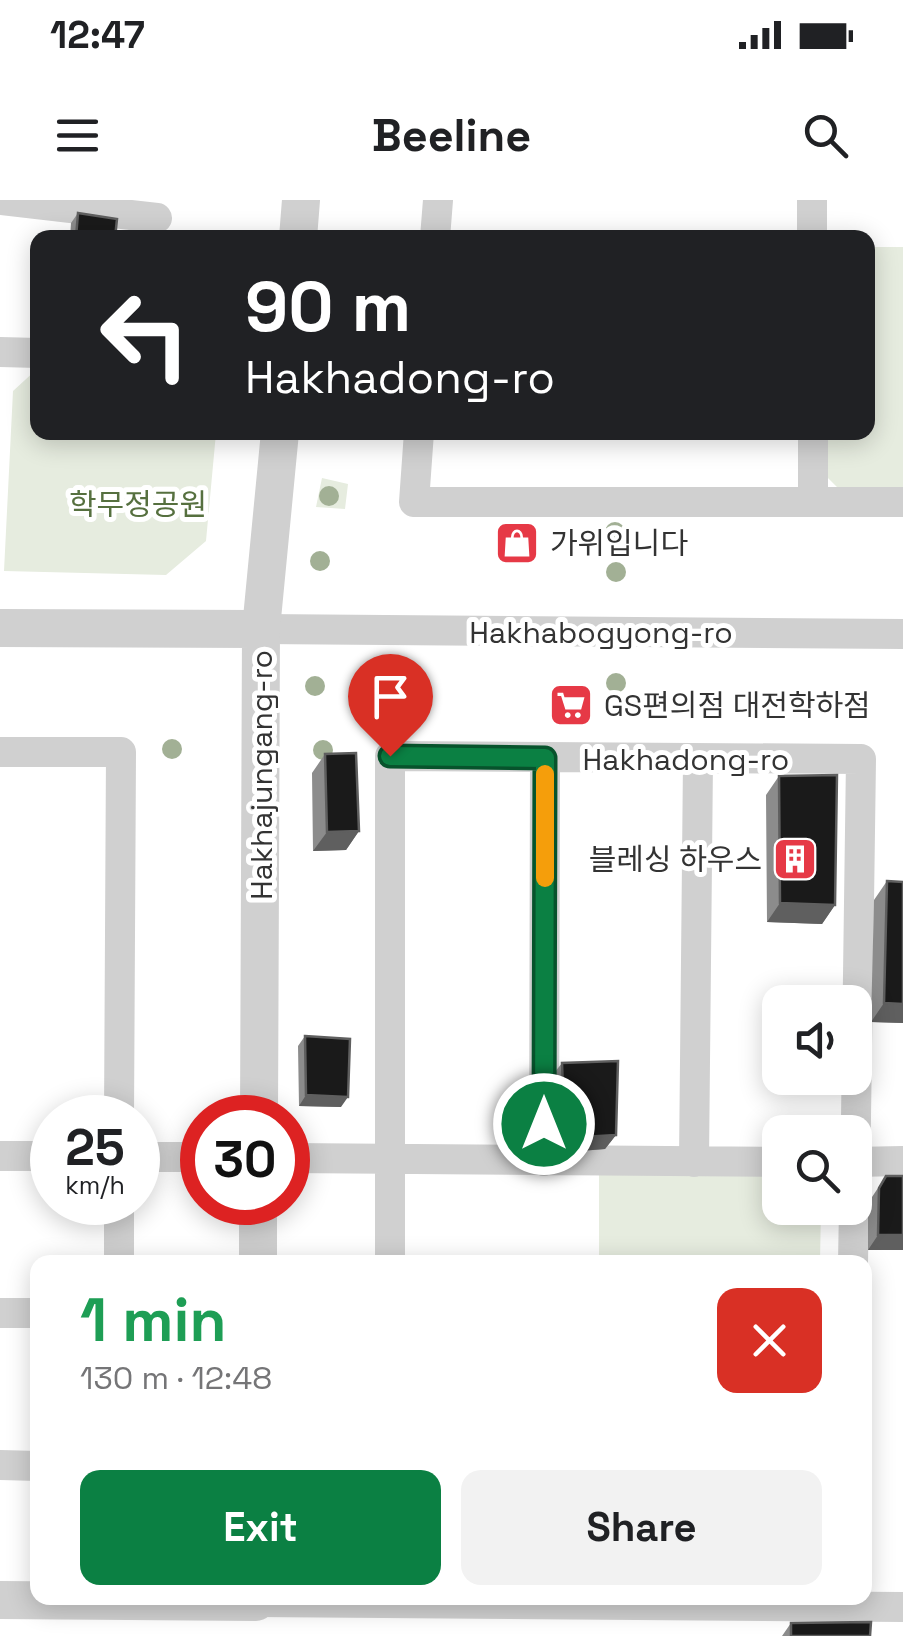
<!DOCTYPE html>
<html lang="en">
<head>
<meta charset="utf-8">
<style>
  :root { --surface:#fff; --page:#f2f2f2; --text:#202124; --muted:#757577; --accent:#0b8043 }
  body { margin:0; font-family:"Space Grotesk","Noto Sans KR",sans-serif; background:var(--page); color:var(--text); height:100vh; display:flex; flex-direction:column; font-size:38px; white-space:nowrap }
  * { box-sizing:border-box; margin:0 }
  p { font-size:32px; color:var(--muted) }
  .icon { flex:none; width:55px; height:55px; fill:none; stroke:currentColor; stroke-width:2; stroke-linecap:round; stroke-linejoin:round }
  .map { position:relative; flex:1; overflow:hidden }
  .drawer { position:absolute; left:30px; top:1055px; width:842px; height:350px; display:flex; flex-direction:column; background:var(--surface); border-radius:20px; box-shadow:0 5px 25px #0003 }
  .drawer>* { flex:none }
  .top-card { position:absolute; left:30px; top:30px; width:845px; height:210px; border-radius:20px; box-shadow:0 5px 25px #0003; background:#202124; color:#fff; overflow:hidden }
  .controls { position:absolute; left:762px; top:785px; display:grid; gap:20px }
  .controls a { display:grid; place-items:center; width:110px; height:110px; border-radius:20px; background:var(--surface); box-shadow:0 5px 25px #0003; font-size:50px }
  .speed { position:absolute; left:30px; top:895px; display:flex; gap:20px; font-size:50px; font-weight:700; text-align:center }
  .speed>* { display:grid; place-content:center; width:130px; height:130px; border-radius:50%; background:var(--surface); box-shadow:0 5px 25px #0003; line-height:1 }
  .speed small { font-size:25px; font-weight:400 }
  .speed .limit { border:15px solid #d22; background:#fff; color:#111 }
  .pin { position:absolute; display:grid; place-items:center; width:85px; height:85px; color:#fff; margin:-102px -42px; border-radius:50% 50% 50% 0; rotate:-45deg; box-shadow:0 0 10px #0007 }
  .pin .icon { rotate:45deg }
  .me { position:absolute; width:110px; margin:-55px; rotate:0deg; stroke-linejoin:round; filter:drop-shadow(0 0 8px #0008) }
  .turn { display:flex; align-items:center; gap:35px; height:210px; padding:0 50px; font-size:45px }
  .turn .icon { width:130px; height:130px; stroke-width:2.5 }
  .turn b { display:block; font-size:70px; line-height:85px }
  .round { display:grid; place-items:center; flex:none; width:105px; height:105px; border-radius:20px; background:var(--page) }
  .headline { display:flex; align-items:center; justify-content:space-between; height:170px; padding:0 50px }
  h1 { font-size:60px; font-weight:600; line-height:75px; color:#1e9e55 }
  .button { display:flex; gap:20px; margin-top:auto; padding:20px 50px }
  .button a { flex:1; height:115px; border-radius:20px; background:var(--accent); color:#fff; font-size:40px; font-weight:600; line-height:115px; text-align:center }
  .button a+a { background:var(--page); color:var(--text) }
  .status { display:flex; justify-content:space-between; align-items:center; height:70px; padding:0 50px; background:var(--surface); direction:ltr }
  .status svg { height:28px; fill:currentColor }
  header { display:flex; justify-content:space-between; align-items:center; height:130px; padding:0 50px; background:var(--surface); font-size:45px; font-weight:600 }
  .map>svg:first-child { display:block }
  .green { fill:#e6ecdf }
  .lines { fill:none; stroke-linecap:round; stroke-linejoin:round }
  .minor { stroke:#d0d0d0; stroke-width:30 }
  .tertiary { stroke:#d0d0d0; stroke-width:38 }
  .tree { fill:#a2b095 }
  .wall { fill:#8c8c8c }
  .shaded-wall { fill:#5f5f5f }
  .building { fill:#1a1a1a; stroke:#5f5f5f; stroke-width:2.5 }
  .route-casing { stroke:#07532c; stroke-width:25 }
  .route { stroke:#0b8043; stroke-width:18 }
  .slow { stroke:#f59e0b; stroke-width:18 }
  .labels { text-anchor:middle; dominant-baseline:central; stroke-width:10; stroke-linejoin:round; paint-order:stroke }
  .park-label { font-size:30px; fill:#56703f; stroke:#fff }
  .poi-label { font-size:30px; fill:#333; stroke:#fff; text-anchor:start }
  .street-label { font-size:30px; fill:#333; stroke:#fff }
</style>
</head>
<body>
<div class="status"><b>12:47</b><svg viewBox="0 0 49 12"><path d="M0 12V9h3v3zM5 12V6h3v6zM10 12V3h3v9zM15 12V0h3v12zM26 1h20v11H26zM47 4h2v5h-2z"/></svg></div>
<header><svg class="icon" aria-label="menu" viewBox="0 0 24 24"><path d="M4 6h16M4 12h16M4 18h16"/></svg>Beeline<svg class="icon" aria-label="search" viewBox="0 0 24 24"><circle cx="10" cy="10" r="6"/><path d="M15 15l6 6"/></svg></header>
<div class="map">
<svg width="903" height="1436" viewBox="0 0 903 1436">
  <rect width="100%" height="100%" fill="#fff"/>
  <path class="green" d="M868,47h35v240h-66l-11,-11v-43l42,-1z
    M37,169l1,63 178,1 -10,108 -40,34 -162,-4 9,-180z
    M322,278l26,6 -3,25 -29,-2z
    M599,971l181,1v36h41l-1,54h-221z"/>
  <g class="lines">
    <path class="minor" d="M2,0l155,18
      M812,0v38
      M435,38l3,-38
      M0,152l38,1
      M419,232l-5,70h489
      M813,232v70
      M261,429l642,5
      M0,552h121l-2,366
      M0,956h52
      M138,957h64
      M288,958l492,4
      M544,961l1,-403
      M694,962l4,-402
      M855,962l48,-1
      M119,1062v-60
      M390,1062v-506l471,3 -6,431
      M853,1062l1,-54
      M0,1113h38
      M0,1265l38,1
      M256,1402l647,5"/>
    <path class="tertiary" d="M298,38l3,-38
      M0,428l261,1
      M259,918l2,-489 19,-197
      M258,1062v-60
      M0,1400l256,2"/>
  </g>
  <g class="tree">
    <circle cx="329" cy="296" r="10"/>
    <circle cx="615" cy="332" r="10"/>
    <circle cx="320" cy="361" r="10"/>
    <circle cx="616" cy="372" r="10"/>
    <circle cx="616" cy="483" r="10"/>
    <circle cx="315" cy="486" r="10"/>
    <circle cx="616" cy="504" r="10"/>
    <circle cx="172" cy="549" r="10"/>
    <circle cx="323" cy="550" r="10"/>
  </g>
  <path class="wall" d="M78,13l37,25h-45l1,-15z
    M325,554l34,77 -13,19 -33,1 -1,-78z
    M779,576l56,129 -13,19 -55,-2 -1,-127z
    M887,681l16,142 -32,-1 3,-122z
    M305,836l36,71 -42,-1 -1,-60z
    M562,863l54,72 -11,14 -50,4 -4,-76z
    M886,976l17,74h-35v-47z
    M791,1423l79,13h-88z"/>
  <path class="shaded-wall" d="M359,631l-13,19 -33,1 14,-19z
    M780,703l55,2 -13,19 -55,-2z
    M884,803l19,1v19l-32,-1z
    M306,895l42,2 -7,10 -42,-1z
    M616,935l-11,14 -50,4 10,-15z
    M878,1035h25v15h-35z"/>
  <path class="building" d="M78,13l39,6 -2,19h-39z
    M573,35l70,3h-70z
    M356,553l3,78 -32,1 -2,-78z
    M837,575l-2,130 -55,-2 -1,-127z
    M887,681l16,1v122l-19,-1z
    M305,836l45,3 -2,58 -42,-2z
    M618,861l-2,74 -51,3 -3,-75z
    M886,976h17v59h-25l1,-47z
    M871,1422l-1,14h-79v-13z"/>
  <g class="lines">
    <g class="route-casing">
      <path id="route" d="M390,556l155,2 -1,366"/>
    </g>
    <use href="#route" class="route"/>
    <path class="slow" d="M545,678v-104"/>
  </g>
  <defs>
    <g id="shop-square" transform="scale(2.25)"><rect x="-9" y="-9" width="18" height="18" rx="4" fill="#e63946" stroke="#fff"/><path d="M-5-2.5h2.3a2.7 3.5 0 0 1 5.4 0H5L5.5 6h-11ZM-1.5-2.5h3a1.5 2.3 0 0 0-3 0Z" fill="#fff"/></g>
    <g id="supermarket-square" transform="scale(2.25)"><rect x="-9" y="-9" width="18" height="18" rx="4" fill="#e63946" stroke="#fff"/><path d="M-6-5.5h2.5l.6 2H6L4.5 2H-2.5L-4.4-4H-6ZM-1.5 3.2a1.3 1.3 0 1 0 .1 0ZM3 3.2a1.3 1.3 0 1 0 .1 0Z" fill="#fff"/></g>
    <g id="building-square" transform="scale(2.25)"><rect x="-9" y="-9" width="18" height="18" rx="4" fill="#e63946" stroke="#fff"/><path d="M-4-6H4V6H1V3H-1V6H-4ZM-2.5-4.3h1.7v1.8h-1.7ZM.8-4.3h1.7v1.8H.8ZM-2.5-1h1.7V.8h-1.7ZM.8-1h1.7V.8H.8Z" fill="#fff"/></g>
  </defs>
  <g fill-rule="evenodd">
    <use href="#shop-square" x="517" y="343"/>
    <use href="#supermarket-square" x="571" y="505"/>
    <use href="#building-square" x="795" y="659"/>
  </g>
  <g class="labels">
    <g class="park-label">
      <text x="138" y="304">학무정공원</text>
    </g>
    <g class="poi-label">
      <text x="550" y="343">가위입니다</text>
      <text x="604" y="505">GS편의점 대전학하점</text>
      <text x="762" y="659" text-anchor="end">블레싱 하우스</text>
    </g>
    <g class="street-label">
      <text x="601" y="432">Hakhabogyong-ro</text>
      <text x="686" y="559">Hakhadong-ro</text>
      <text transform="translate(261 575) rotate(-90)">Hakhajungang-ro</text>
    </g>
  </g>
</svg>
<div class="controls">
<a><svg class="icon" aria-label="sound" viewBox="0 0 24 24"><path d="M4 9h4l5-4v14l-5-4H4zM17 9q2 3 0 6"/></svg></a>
<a><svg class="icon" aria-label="search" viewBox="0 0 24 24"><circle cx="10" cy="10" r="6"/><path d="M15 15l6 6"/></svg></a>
</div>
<div class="speed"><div>25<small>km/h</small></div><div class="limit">30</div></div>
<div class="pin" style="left:390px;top:556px;background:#d93025"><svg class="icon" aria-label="arrive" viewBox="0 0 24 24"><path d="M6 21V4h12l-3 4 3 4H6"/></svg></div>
<svg class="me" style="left:544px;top:924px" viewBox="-20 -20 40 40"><circle r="17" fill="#0b8043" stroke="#fff" stroke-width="3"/><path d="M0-11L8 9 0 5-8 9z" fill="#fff"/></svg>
<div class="top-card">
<div class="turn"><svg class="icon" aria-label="left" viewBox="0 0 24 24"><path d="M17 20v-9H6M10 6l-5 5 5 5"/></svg><div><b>90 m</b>Hakhadong-ro</div></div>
</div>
<section class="drawer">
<div class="headline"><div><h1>1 min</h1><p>130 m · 12:48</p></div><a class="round" style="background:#d93025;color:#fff"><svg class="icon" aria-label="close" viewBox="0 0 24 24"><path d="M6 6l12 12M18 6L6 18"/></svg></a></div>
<div class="button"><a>Exit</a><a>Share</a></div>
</section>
</div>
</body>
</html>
